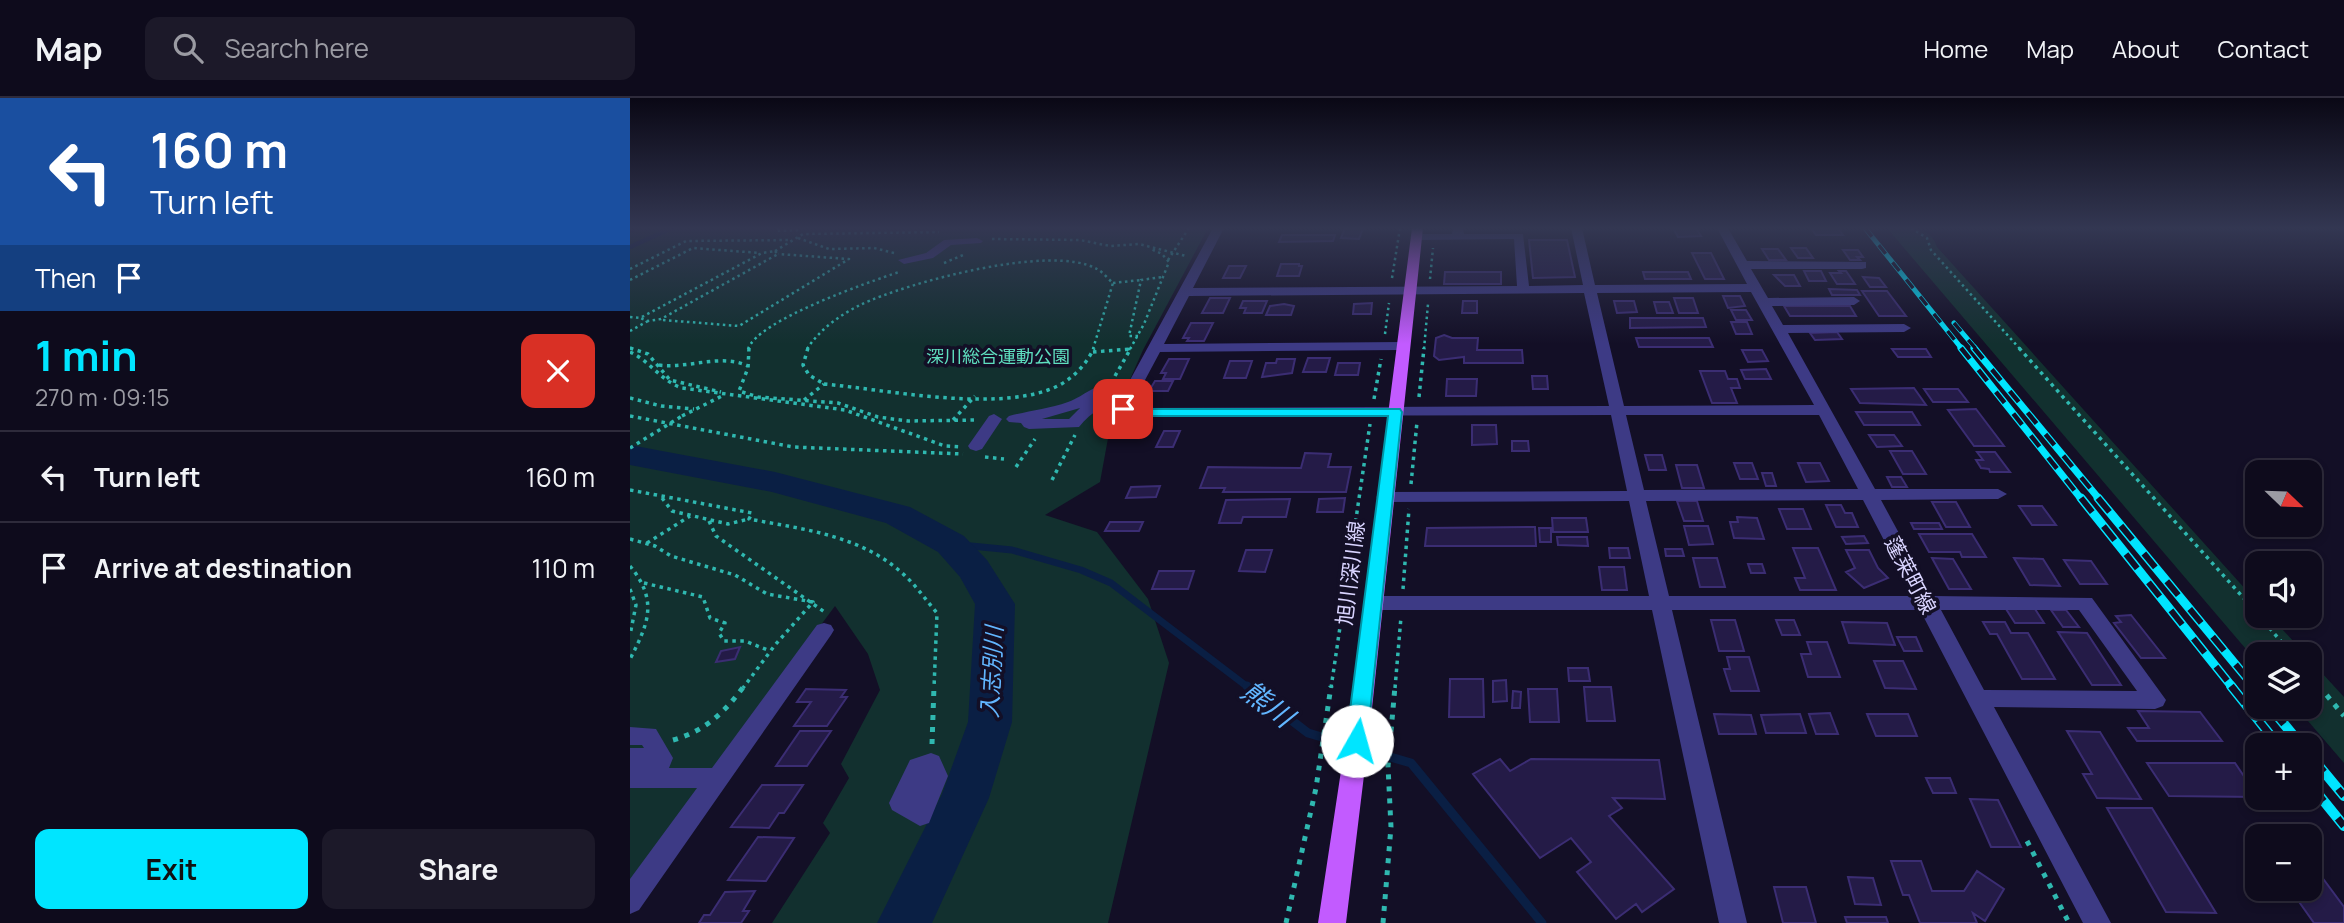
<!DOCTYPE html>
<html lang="en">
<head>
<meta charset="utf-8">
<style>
  :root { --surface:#0e0b1c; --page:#1c1929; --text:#f1f3f6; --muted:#9b9ba3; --line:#2e2b3b; --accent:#00e5ff }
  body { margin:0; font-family:Manrope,"Noto Sans JP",sans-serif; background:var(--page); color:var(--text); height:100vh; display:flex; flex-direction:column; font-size:26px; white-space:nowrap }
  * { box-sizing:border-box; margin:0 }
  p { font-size:23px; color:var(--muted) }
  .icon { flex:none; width:38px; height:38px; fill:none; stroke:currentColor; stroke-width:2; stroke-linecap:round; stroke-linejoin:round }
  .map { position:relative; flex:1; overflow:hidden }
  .side { display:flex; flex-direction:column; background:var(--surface); width:630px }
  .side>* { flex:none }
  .top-card { background:#1a4fa0; color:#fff; overflow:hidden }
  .needle { width:46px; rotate:113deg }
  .fabs { position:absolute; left:1615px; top:362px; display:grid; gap:14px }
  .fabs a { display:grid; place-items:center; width:77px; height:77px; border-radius:14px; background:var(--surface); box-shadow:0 4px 10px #0003,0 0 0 2px var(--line); font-size:35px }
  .pin { position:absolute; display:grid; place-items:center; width:60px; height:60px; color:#fff; margin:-30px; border-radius:14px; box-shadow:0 4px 10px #0006 }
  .me { position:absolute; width:77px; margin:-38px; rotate:7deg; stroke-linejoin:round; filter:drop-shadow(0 0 5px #0008) }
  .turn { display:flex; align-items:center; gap:24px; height:147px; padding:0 35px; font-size:32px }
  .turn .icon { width:91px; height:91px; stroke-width:2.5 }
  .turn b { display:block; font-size:49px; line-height:60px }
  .then { display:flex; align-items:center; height:66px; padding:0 35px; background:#0003; gap:14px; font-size:26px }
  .round { display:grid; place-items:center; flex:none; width:74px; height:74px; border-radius:14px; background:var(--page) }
  .head { display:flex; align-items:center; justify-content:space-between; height:119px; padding:0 35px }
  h1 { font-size:42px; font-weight:700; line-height:52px; color:var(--accent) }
  .button { display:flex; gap:14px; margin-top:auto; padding:14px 35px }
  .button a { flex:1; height:80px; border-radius:14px; background:var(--accent); color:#111; font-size:28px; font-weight:700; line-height:80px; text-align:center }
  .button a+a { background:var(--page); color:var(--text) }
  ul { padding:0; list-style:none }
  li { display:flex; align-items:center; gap:21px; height:91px; padding:0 35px; border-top:2px solid var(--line) }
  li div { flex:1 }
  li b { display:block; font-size:26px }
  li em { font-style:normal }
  header { display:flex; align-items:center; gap:42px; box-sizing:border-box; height:98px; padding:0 35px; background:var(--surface); border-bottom:2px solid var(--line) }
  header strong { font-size:33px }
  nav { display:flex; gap:38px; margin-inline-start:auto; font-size:24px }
  .search { width:490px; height:63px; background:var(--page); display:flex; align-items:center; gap:18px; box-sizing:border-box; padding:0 24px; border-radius:14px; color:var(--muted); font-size:26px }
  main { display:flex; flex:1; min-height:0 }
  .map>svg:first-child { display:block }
  .green { fill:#12302f }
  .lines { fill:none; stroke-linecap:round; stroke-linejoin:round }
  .stream-far2 { stroke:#0a1f44; stroke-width:4.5 }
  .stream-far1 { stroke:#0a1f44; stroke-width:7 }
  .stream { stroke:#0a1f44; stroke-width:9 }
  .river { fill:#0a1f44; fill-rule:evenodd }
  .building { fill:#241b47; stroke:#3b2d73; stroke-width:2 }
  .path-far2 { stroke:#2fb8b0; stroke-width:2.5; stroke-dasharray:2.5 3.5; stroke-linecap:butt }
  .path-far1 { stroke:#2fb8b0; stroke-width:3.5; stroke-dasharray:3.5 4.5; stroke-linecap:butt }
  .path { stroke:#2fb8b0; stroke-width:5; stroke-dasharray:5 7; stroke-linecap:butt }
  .minor { fill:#3d3a85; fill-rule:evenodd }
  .major { fill:#c25bff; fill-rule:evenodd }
  .rail-far3-casing { stroke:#00e5ff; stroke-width:5 }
  .rail-far2-casing { stroke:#00e5ff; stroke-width:7 }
  .rail-far1-casing { stroke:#00e5ff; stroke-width:9 }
  .rail-casing { stroke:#00e5ff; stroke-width:10 }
  .rail-far3 { stroke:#130f26; stroke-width:3.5; stroke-dasharray:11; stroke-linecap:butt }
  .rail-far2 { stroke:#130f26; stroke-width:4.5; stroke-dasharray:14; stroke-linecap:butt }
  .rail-far1 { stroke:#130f26; stroke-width:6; stroke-dasharray:18; stroke-linecap:butt }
  .rail { stroke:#130f26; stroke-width:7; stroke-dasharray:22; stroke-linecap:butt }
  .path-bridge { stroke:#2fb8b0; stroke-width:3.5; stroke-dasharray:3.5 4.5; stroke-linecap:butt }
  .route { fill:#00e5ff; stroke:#0095a6; stroke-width:2 }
  .labels { text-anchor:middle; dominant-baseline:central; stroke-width:7; stroke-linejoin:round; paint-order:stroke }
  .far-park-label { font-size:18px; fill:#5fe0c0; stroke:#130f26 }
  .street-label { font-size:21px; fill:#d9d4ff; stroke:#130f26 }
  .water-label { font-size:23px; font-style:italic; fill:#62b6ff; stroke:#130f26 }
  .near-water-label { font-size:28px; font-style:italic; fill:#62b6ff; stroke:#130f26 }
</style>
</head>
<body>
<header>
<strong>Map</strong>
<div class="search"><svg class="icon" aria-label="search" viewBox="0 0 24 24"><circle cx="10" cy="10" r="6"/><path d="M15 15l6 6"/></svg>Search here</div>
<nav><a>Home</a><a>Map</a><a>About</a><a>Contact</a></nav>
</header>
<main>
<section class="side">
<div class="top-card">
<div class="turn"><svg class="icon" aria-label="left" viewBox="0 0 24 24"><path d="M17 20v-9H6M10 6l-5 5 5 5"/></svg><div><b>160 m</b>Turn left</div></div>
<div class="then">Then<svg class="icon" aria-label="arrive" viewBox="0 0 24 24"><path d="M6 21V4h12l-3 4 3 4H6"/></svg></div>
</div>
<div class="head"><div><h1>1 min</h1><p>270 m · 09:15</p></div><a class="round" style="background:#d93025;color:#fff"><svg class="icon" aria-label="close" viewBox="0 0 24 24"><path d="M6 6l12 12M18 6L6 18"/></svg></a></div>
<ul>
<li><svg class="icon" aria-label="left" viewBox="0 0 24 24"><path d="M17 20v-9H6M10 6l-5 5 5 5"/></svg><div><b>Turn left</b></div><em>160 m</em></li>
<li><svg class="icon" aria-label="arrive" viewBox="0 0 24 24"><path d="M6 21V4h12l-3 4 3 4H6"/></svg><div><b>Arrive at destination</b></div><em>110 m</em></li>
</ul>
<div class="button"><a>Exit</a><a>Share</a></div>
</section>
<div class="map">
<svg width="1714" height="825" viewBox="0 0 1714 825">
  <rect width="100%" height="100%" fill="#130f26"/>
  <path class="green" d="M10,130h568l-65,122 -32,72 -11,60 -55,33 52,17 51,67 21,64 -61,260h-336l58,-90 -7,-10 26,-45 -8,-14 39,-74 -12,-36 -33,-48 -205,276v-649z
    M1257,130c20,0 43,-4 50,19l320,355 1,14h12l35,38h-47l-1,8z
    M1680,562l34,37v66l-48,-56h14z"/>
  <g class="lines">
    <path class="stream-far2" d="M0,149l42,-19"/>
    <path class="stream-far1" d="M321,446l61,6 69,20 30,13 138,105"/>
    <path class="stream" d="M617,588l61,47 103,30 131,160"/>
    <path class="river" d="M0,347l145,27 135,35 54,29 23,24 28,44 -3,118 -23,76 -57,125h-55l65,-129 26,-72 7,-118 -15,-27 -22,-25 -52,-29 -114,-31 -142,-27z"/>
  </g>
  <path class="building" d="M715,130h18l-4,11 -18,-1z
    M1043,130h23l5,8 -23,1z
    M1181,130h27l5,7h-27z
    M652,137h53l-2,6 -54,1z
    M899,142h38l8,37 -42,1z
    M1161,150h15l7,10h-15z
    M1132,151h16l8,11h-17z
    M1213,152h15l5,7h-6l3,3h-10z
    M1062,155h19l13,26h-19z
    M651,166h18v2h3l-3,10h-22z
    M599,168h17l-6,12h-17z
    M1174,173h17l5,10h-17z
    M1209,173h7l9,13h-18l-7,-11h11z
    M815,174h56v12h-57z
    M1013,174h45l3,7h-46z
    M1144,177h20l6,11h-15z
    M1233,179l16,1 7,9h-16z
    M1199,191l28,1 3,5h-28z
    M1232,193h25l19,25h-27z
    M1093,198h17l5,10 -17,2z
    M580,200h20l-7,15h-21z
    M1044,200h19l5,15h-19z
    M613,203h24l-5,12h-18l2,-5h-6z
    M833,203h14v12h-15z
    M984,203h20l3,11 -20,1z
    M1024,204h15l4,11h-16z
    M742,205l-1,11h-18l1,-10z
    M654,206l10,2 -3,9h-25l4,-9z
    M1154,208h66l6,10h-66z
    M1101,212h15l6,10h-16z
    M1000,220h73l3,9 -76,1z
    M1101,224h16l5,12h-16z
    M561,225h22l-9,18h-17l2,-3h-6z
    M1207,234l5,7 -27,1 -5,-7z
    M814,237l8,3h26l-1,12h45l1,13h-59v-6l-25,3 -5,-4 2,-18z
    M1006,240h73l4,9h-74z
    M1262,251h34l5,8h-33z
    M1112,252h20l6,11 -20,1z
    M678,260h22l-4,14h-23z
    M539,261h20l-9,20h-17l3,-6h-5z
    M647,261h18l-3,14 -30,4 4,-14h10z
    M600,263h22l-6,17h-22z
    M708,265h22l-2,12h-23z
    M1136,271l5,10h-26l-4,-9z
    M1070,273h25l3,8h9l3,9h-9l6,15h-25z
    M902,278h15l1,13h-15z
    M817,281h30l-1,17h-30z
    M525,283h18l-5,10h-19z
    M1284,290l12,17 -66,-2 -9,-14z
    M1294,291h34l10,13h-35z
    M1346,311l28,37h-30l-26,-36z
    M1226,314h56l8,13h-56z
    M842,327h24l1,19 -25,1z
    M534,333h16l-7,16h-17z
    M1239,337h25l8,11 -25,1z
    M882,343h16l1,10h-17z
    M1260,353h22l14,23h-23z
    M1347,354h18l15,20h-20l-1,-3 -8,-1 -5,-8h7z
    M675,355l26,1 -3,13h23l-5,25h-123l2,-4h-25l8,-21 93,1z
    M1015,357h17l4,15h-17z
    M1104,365h18l6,16h-18z
    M1168,365h22l9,18 -23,1z
    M1046,367h21l7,23h-22z
    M1132,375h10l4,13h-10z
    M1257,379h14l6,10h-15z
    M530,388l-4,11 -30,1 5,-11z
    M715,400l-2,14h-26l2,-13z
    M660,401l-4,18h-43l-2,6h-22l7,-23z
    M1047,403h20l6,20h-19z
    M1302,404h24l14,25h-24z
    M1196,407h15l4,8h7l6,14h-22z
    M1389,408h23l14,19h-24z
    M1149,411h24l8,20h-24z
    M1107,419l20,1 7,21 -30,-1 -4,-16h8z
    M922,420h34l2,14h-35z
    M480,424h33l-4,9h-34z
    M1281,425h28l3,6h-28z
    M1054,428h24l5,18 -24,1z
    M905,429l1,19h-111l2,-18z
    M909,430h12v14h-11z
    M1289,436h53l14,23h-24l-2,-5h-31z
    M1234,438l4,7 -22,1 -4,-7z
    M927,439h30l1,9 -30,-1z
    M979,450h19l2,10h-20z
    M1163,450h25l18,42h-36l-5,-12h10z
    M1035,451h17l2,7h-18z
    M616,452h26l-7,22 -26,-1z
    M1216,452h23l9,18 10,10 -24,10 -18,-16 9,-4z
    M1063,460h24l8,29h-25z
    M1302,460l21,1 18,30h-22z
    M1384,460l29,1 17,27 -30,-1z
    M1434,462l27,1 16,23h-27z
    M1118,466h14l3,9h-14z
    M969,469h25l3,23h-25z
    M529,473h35l-6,18h-36z
    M1376,511h29l9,14h-29z
    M1421,512h15l13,17h-16z
    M1501,517l34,43h-24l-27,-35 7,-1 -5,-6z
    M1081,522h24l9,31h-25z
    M1146,522h18l6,15h-18z
    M1212,524l45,1 8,22 -46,-2z
    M1353,524h22l6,11h17l27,46h-33l-25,-45h-7z
    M1428,534l29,1 34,52h-29z
    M1267,539h19l6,14h-18z
    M1177,544h20l13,35h-32l-7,-23h10z
    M110,549l-5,12 -19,3 5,-11z
    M1097,559h22l10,34h-28l-7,-22h6z
    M1244,563h29l13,28 -31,-1z
    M938,570h20l2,13h-21z
    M820,581h33l1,38h-35z
    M876,582l1,21 -14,1v-21z
    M954,589h27l4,34h-28z
    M176,591l40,1 -5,7h6l-20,29h-33l17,-24h-14z
    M898,591h29l2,33h-29z
    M883,593l8,1 -1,16h-8z
    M1508,613l62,1 22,29h-85l-9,-13h21z
    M1200,615l8,21h-22l-7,-20z
    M1084,616l37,1 5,19h-37z
    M1170,616l6,19h-40l-5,-18z
    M1237,616h41l9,22h-41z
    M170,633h31l-24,35h-31z
    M1437,633l33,1 41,67 -44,-1 -14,-24h9z
    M870,661l10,12 21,-12 128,1 6,39 -52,-1 9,10 -13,8 65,73 -32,23 -6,-8 -20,15 -39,-47 14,-10 -20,-24 -31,20 -67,-84z
    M1517,665h88l23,34 -89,-1z
    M1296,680h24l6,15h-23z
    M132,687h41l-19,28h-5l-10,15 -38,-1z
    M1340,701l28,1 23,47h-30z
    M1477,710h45l64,105 -50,-1z
    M128,739l36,1 -28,43 -38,-1z
    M1261,763h30l11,30h32l13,-20 27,18 -19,32 -12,-8 4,10h-57l-11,-28h-6z
    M1680,763l34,46v16h-30l-24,-34h20z
    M1218,779l25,1 8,27 -26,-1z
    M1144,789h32l10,36h-33z
    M125,793l-12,20h6l-8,12h-42l5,-8h6l15,-23z
    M1215,819h41l2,6h-41z"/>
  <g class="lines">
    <path class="path-far2" d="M149,130l-3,3 23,-1
      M1281,130l16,10 4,12 89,99
      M168,140l31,11 45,-1 20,5
      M362,141l88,1 30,6 29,-2 47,12
      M145,153l28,-17 136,-2
      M145,153l3,3 -117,65 -13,2 -8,-3 122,-65z
      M538,162l21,-32
      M314,165l19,-8
      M0,171l56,-28 105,-1
      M762,180l8,-50
      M800,181l3,-31
      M0,182l63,-32 67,5
      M483,185l28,-3
      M0,219l10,1
      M33,222l76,6 110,-67 -71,-5
      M0,233l18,-10
      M755,236l4,-31
      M508,238h-9l12,-56 21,-3
      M0,250l4,1
      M118,251c10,-29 121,-67 151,-77
      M177,251c12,-19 33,-34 53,-44 46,-22 191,-62 237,-36 6,3 11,10 16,14l-20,66
      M498,251h3
      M500,251l14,-25 25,-62 -7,-8 -11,-5
      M794,251l4,-45"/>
    <path class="path-far1" d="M0,250l18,6 22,26 51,12
      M119,250l-1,20 -9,23 19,6 80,6 40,14 30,4 68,-1
      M178,250l-5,17 6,10 15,9
      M1389,250l239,266
      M0,254c20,9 31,29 52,36l163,22 100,36 16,1
      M463,254l38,-3
      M29,267c29,4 62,-12 89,1
      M485,278l16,-28
      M194,286c64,6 164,27 224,6 21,-7 37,-23 46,-42
      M789,299l5,-49
      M0,300l31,8 33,3
      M744,301l7,-40
      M174,302l20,-16
      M0,318l163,31 170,7
      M52,318l42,-21
      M323,322l22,-24
      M355,359l19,2
      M386,369l19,-28
      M422,382l23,-45
      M781,386l6,-62
      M0,392l122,23 -3,6c53,10 110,16 152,53 14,12 24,27 36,41l-3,75
      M32,400l10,13 56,13 21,-5
      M79,423l7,15 110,77
      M0,441l25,7 16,10 64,19 32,19 46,8 -38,43 -32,43
      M17,445l43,-27
      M0,468c28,34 19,57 0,93
      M14,485l59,14 7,21 15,5 -6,10 5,8h21l25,10
      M0,491l6,16 -6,30
      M773,491l6,-80
      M1629,518l33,38
      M1680,578l10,12
      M701,590l39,-264
      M765,590l6,-71"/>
    <path class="path" d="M1689,588l25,30
      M43,642c32,-9 52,-28 71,-54
      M302,646l2,-58
      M1397,743l42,82
      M656,825l30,-135 15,-102
      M753,825l8,-96 -3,-61 7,-80"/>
    <path class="minor" d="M583,130h11l-31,60 324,-2 -3,-47 -98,1 -6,-3 6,-3h36l1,-6h10l1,6h59l6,52 54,-1 -12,-57h11l13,57 152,-1 -30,-56h11l19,33 119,1v6l-4,1h-111l17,29 86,-1 6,4 -6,4 -82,1 11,19 121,-1 7,4 -7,4 -116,1 87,156h123l9,5 -9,5 -117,1 52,96 159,2 74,102 -3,6 -8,3 -161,-2 117,216h-28l-163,-313h-248l75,313h-28l-67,-313h-279l-7,-2 -3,-5 3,-5 7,-2h276l-20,-95 -244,1 -9,-5 9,-5 242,-1 -16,-76 -496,1 -3,-3zM1121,194l63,113 -190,1 -27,-113zM954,195l25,113 -479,2 30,-56 242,-2 7,-4 -7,-4 -238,2 25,-48zM996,317h193l39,74 -214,1zM1233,402l50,96h-244l-23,-95zM1311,512h138l58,81 -153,-1z
      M347,140l6,3 -2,2 -30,2 -18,13 -29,6 -6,-4 28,-7 18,-13z
      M483,287l7,4c-11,16 -29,22 -41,38l-50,2 -5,-2 -3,-4 -12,-1 -3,-3 3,-3c19,-5 39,-7 59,-14 19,-7 22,-17 45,-17zM450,310l-11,11h-27z
      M364,316l8,5 -20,30 -6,2 -6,-2 -2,-3 21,-30z
      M194,525l7,2 3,5 -3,5 -192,275 -9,4v-35l67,-91h-67v-20h16h-16v-20h14l-2,-3h-12v-18l26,2 17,29 -4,10h43l105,-143z
      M301,655l8,3 9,20 -19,47 -9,3 -28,-16 -3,-7 21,-43z"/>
    <path class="major" d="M782,130h11l-52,490 -25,205h-28l31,-205z"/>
    <g class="rail-far3-casing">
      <path id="rail-far3" d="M1235,130l97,121
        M1324,225l22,26"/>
    </g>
    <g class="rail-far2-casing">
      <path id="rail-far2" d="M1331,250l121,152
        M1344,250l126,152"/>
    </g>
    <g class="rail-far1-casing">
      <path id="rail-far1" d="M1451,400l152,190
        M1468,400l157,190"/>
    </g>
    <g class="rail-casing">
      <path id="rail" d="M1601,588l48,60
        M1624,588l4,5
        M1640,609l32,39
        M1680,657l34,41
        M1680,686l34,42"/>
    </g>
    <use href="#rail-far3" class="rail-far3"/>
    <use href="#rail-far2" class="rail-far2"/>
    <use href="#rail-far1" class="rail-far1"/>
    <use href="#rail" class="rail"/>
    <path class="path-bridge" d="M0,350l52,-32"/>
  </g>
  <linearGradient id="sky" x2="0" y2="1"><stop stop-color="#0a0815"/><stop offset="0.53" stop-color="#333752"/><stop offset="1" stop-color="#333752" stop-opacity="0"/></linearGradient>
  <rect width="1714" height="246" fill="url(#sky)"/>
  <path class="route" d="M493,307l6,4h271l2,3 -35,329 -3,6 -7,2 -8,-2 -3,-6 42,-325h-273l-2,-2 5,-8z"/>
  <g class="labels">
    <g class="far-park-label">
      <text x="368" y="258">深川総合運動公園</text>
    </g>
    <g class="street-label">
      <text transform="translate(720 475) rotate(-83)">旭川深川線</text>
      <text transform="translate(1281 477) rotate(62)">蓬莱町線</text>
    </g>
    <g class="water-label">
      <text transform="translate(361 574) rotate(-87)">入志別川</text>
    </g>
    <g class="near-water-label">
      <text transform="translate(638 605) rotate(37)">熊川</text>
    </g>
  </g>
</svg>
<div class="fabs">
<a><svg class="needle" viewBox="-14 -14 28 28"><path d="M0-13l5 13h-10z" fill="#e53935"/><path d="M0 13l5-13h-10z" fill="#9b9ba3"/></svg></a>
<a><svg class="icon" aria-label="sound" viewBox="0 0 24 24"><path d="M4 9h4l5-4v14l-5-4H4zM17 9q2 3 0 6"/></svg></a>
<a><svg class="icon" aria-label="layers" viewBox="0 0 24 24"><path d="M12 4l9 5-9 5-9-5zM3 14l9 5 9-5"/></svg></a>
<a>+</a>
<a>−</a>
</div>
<div class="pin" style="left:493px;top:311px;background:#d93025"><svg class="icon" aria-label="arrive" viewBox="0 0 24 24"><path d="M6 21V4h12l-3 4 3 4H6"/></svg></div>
<svg class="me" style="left:727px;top:643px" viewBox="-20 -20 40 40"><circle r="19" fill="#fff"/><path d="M0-13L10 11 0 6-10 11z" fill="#00e5ff"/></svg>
</div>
</main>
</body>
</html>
